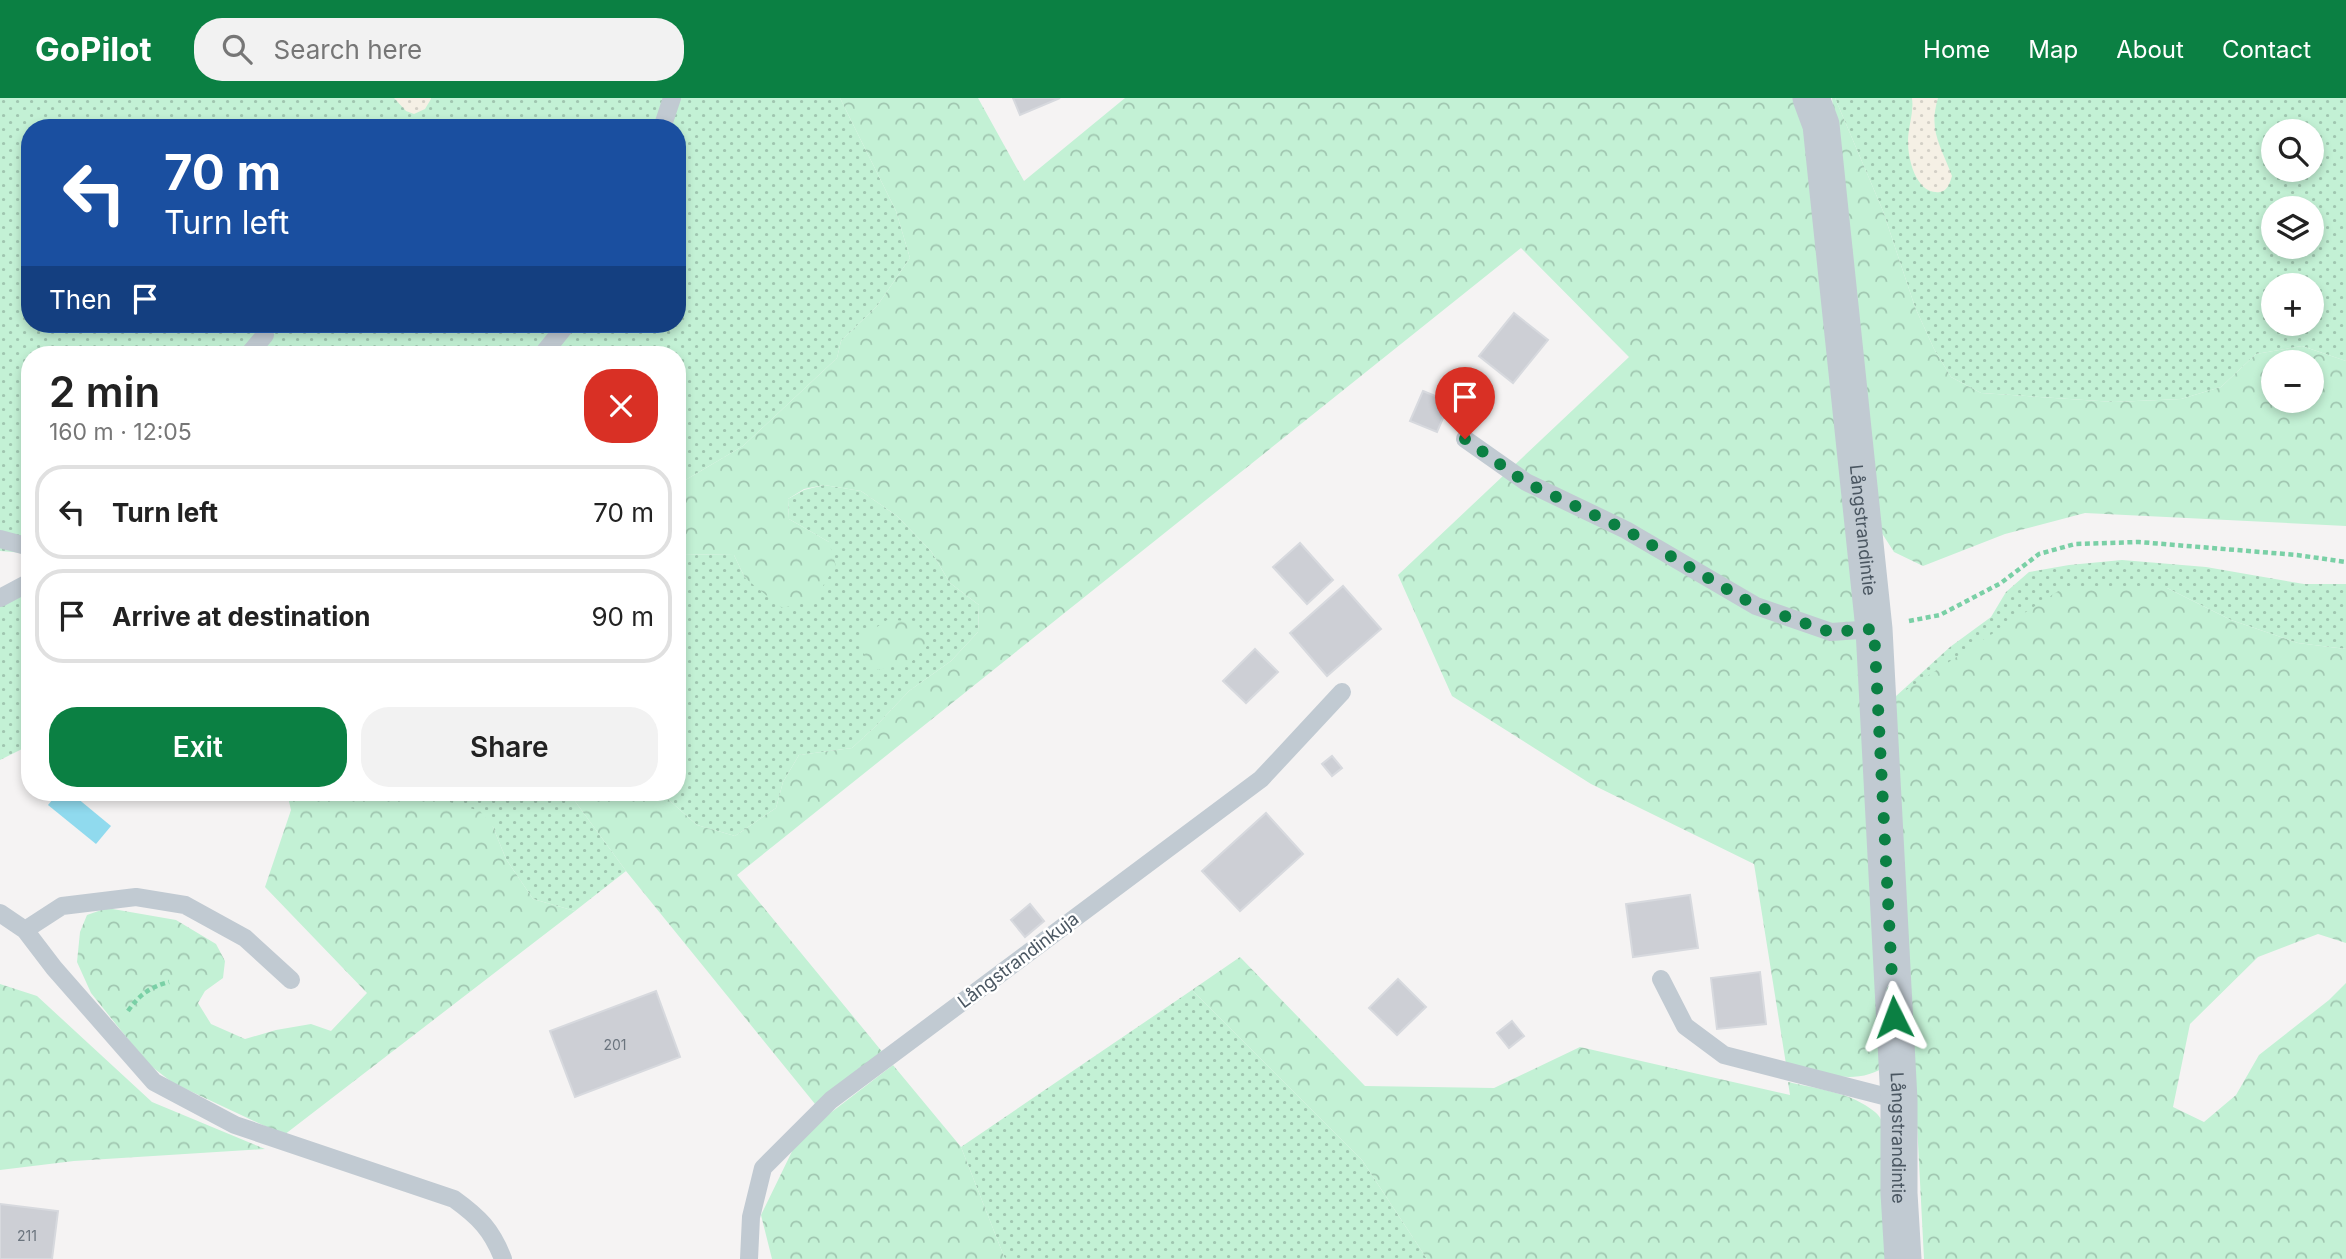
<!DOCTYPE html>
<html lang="en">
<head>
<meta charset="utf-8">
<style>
  :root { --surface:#fff; --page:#f2f2f2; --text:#222; --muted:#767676; --line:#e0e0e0; --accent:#0b8043 }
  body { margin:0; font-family:Inter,sans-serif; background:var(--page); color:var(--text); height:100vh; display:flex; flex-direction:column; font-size:26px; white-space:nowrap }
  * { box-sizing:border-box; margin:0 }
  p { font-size:23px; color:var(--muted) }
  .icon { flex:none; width:38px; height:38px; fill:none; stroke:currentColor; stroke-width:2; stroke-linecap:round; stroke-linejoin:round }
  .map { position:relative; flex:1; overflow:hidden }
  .side { position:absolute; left:21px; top:248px; width:665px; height:455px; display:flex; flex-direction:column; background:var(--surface); border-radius:28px; box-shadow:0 4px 10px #0003 }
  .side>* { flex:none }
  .guide { position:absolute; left:21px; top:21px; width:665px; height:214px; border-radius:28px; box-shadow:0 4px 10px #0003; background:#1a4fa0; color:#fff; overflow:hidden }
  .fabs { position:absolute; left:2261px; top:21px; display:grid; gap:14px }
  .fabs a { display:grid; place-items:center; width:63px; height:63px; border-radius:50%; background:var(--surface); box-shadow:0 4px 10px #0003; font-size:35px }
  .pin { position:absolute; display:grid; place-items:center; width:60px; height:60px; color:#fff; margin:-72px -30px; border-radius:50% 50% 50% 0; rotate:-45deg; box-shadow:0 0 7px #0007 }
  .pin .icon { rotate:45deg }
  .me { position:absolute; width:77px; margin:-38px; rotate:357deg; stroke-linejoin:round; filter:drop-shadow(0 0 5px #0008) }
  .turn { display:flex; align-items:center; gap:24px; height:147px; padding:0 28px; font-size:32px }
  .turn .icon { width:91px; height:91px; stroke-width:2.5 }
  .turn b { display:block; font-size:49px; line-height:60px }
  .then { display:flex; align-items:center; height:66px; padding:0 28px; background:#0003; gap:14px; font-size:26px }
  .round { display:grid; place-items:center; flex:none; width:74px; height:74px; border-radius:28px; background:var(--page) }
  .summary { display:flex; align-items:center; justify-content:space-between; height:119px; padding:0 28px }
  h1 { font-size:42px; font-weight:600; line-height:52px }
  .button { display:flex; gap:14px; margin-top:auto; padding:14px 28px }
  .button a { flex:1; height:80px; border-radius:28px; background:var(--accent); color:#fff; font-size:28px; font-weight:600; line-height:80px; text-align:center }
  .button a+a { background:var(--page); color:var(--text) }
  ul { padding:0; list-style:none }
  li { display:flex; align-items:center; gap:21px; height:94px; margin:0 14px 10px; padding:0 14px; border:4px solid var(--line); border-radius:28px }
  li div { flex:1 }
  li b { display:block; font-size:26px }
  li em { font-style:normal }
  header { display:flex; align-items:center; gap:42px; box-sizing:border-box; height:98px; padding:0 35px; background:var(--accent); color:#fff }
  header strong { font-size:33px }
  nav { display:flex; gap:38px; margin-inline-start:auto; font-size:24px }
  .search { width:490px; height:63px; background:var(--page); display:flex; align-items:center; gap:18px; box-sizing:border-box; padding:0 24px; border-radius:28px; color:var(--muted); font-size:26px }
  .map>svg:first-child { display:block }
  .grass { fill:url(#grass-dots); fill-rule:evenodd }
  .forest { fill:url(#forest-crowns); fill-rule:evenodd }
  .sand { fill:url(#sand-dots) }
  .water { fill:#90daee }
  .building { fill:#cdcfd5; stroke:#d7d9de; stroke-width:2 }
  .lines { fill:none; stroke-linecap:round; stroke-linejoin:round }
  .path { stroke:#7ad0a6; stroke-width:4.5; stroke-dasharray:5 3.5; stroke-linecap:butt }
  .service { stroke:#c1cad2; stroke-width:18 }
  .minor { stroke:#c1cad2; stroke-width:37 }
  .route { stroke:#0b8043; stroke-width:12; stroke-dasharray:0 21.6 }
  .labels { text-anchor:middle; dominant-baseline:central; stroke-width:5; stroke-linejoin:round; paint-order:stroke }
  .number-label { font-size:14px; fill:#6b747e }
  .street-label { font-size:18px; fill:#4a5661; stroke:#fff }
</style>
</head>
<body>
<header>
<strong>GoPilot</strong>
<div class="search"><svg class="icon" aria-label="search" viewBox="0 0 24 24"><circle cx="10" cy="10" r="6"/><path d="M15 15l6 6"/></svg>Search here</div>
<nav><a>Home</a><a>Map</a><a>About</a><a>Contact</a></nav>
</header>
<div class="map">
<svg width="2346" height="1161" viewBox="0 0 2346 1161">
  <defs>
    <pattern id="grass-dots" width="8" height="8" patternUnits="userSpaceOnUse" patternTransform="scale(1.75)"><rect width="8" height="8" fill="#c3f1d5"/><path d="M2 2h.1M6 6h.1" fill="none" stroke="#a0c6b0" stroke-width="1.8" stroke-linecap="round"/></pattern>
    <pattern id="forest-crowns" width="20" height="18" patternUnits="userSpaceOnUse" patternTransform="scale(1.75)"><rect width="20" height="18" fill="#c3f1d5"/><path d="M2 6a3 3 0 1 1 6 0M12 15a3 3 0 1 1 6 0" fill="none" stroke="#a0c6b0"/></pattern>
    <pattern id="sand-dots" width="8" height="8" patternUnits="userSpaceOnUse" patternTransform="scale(1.75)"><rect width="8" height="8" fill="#f5f0e5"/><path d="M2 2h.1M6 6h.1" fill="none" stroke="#d4d0c7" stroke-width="1.8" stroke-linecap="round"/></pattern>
  </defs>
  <rect width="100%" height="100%" fill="#f5f3f3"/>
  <path class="grass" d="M0,0h840l56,113 14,47 -33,48 -36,35 -4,17 -94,88 -66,39v-130h-647v201l-6,-3 -24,-2zM30,30h647v196h-647z
    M1835,0h511v263l-44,-15 -46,8 -35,33 -40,12 -67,3 -133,-9 -30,-16 -17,-28 -19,-42 -32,-96zM2273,33h39v39h-39zM2273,110h39v39h-39zM2273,187h39v39h-39z
    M824,387l37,6 36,25 34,35 19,32 29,22 -1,27 -27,29 -42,30 -33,35 -24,22 -53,7 -16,27 -7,26 -41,28 -38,-11 -36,-32h16v-239l57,1 11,23 84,-36 -40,-23 -1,-20 16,-9z
    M2122,462l84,7 98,17h42v65l-48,-6 -67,-23 -64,-32 -272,109 55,-50 41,-30 15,-25 23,-20 40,-7z
    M30,493v154l-30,15v-153l13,-10z
    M419,695h150l57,78 -51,40 -42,-12 -27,-40 -13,-32 -50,-26z
    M1192,892l170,170 65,99h-422l-44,-112z"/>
  <path class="forest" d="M840,0h138l46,83 101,-83h675l66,527 23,439c-32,24 -68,9 -103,0l-32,-200 -163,-80 -139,-88 -54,-121 231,-218 -108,-109 -784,627 147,179 -69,50 -189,-233 -57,-78h92l36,32 38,11 41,-28 7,-26 16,-27 53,-7 24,-22 33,-35 42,-30 27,-29 1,-27 -29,-22 -19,-32 -34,-35 -36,-25 -37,-6 -20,4 -16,10 1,20 40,23 7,24 -23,35 -31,7 -37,-30 -11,-23 -57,-1v-69l66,-39 94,-88 4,-17 36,-35 33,-48 -14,-47z
    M1832,0h3l48,113 32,96 19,42 17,28 30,16 133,9 67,-3 40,-12 35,-33 46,-8 44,15v165l-261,-13 -80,21 -82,32 -29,-14 -18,-28zM2273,264h39v39h-39z
    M2066,488l101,2 64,32 67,23 48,6v294l-28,-9 -60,23 -68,67 -17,83 31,15 32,-27 23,-40 70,-55 17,-17v276h-422l-29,-562z
    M887,522l30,1 11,24 -17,17 -33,8 -13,-10 -4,-22z
    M287,695h132l61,18 13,16 13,32 27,40 42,12 -291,224 -111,-52 -26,-20 -56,-70 -14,-31 3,-30 7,-17 20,-7 69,12 40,24 9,17 -2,17 -18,13 -7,12 13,21 34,15 31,-9 35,-6 20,7 36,-38 -102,-106 26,-77z
    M1240,859l125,129 129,2 86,-41 210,48 -2,-13c29,7 63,10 87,30 24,20 21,115 23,147h-471l-65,-99 -170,-170z
    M0,886l37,12 115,106 113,47 -191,12 -74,9z
    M893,967l68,82 44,112h-233l-11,-44 38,-78z"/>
  <path class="sand" d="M394,0h37v1l-6,10 -11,5 -8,-3z
    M1912,0h26c-10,33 3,48 14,78 -2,6 -4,15 -12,16 -24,3 -32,-33 -32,-50 0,-15 6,-29 4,-44z"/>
  <path class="water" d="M58,695h13l40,33 -15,18 -48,-39z"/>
  <path class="building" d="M1013,0h47l-40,17z
    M1514,215l34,27 -35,43 -34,-27z
    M1423,293l27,11 -13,30 -27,-11z
    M1300,445l33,37 -26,24 -34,-37z
    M1343,488l38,43 -54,47 -37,-43z
    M1255,551l23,23 -32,31 -23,-22z
    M1332,658l10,12 -10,8 -10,-12z
    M1266,715l37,41 -63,57 -38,-40z
    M1690,797l8,53 -65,9 -7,-53z
    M1030,806l14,17 -19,16 -14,-17z
    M1760,874l6,52 -49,5 -6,-51z
    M1398,881l28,28 -29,28 -28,-27z
    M656,893l24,66 -105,40 -25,-66z
    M1512,923l12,15 -15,12 -12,-15z
    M0,1106l58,7 -6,48h-52z"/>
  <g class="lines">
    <path class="path" d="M1909,523l31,-6 61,-32 38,-29 36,-10 64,-2 158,13 49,7
      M128,913c11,-16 22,-24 41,-29"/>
    <path class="service" d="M662,30l10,-30
      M248,257l17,-20
      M542,257l25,-31
      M1465,341l61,43 100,48 130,76 75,26 43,-3
      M0,441l30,8
      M0,500l30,-16
      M0,815l25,17 29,38 100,114 81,43 219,74c25,18 38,31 49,60
      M25,832l37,-24 74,-9 49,8 60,33 46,42
      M1661,881l24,47 39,29 175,45
      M749,1161l2,-42 12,-49 68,-68 430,-321 81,-87"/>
    <path class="minor" id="s1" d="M1811,0l10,27 53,504 25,471v93l4,66"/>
  </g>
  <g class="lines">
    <path class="route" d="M1465,341l60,43 101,48 130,76 74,26 44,-3 20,388"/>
  </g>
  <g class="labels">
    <g class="number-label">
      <text x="615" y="946">201</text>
      <text x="27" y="1137">211</text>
    </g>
    <g class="street-label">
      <text stroke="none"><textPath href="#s1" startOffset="436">Långstrandintie</textPath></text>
      <text transform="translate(1018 862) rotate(-37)">Långstrandinkuja</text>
      <text stroke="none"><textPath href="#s1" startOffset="1045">Långstrandintie</textPath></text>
    </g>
  </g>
</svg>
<div class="fabs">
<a><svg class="icon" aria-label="search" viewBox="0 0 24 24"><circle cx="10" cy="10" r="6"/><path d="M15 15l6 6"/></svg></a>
<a><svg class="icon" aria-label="layers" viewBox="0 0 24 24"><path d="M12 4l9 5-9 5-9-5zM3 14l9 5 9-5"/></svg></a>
<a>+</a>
<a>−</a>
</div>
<div class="pin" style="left:1465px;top:341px;background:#d93025"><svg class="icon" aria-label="arrive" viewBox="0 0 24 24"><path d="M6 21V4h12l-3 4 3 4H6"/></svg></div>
<svg class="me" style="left:1894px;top:919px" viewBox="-20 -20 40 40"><path d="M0-17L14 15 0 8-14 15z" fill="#0b8043" stroke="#fff" stroke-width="4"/></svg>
<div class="guide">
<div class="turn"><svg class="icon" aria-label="left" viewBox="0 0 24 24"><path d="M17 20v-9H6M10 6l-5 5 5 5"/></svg><div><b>70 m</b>Turn left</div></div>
<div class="then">Then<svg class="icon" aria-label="arrive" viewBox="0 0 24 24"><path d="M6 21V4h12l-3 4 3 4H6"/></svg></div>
</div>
<section class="side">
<div class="summary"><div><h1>2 min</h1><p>160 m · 12:05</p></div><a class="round" style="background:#d93025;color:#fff"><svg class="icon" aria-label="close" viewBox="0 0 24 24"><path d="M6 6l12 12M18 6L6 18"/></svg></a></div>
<ul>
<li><svg class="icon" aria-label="left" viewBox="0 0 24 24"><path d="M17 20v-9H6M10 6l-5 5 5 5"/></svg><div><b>Turn left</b></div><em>70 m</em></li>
<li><svg class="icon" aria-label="arrive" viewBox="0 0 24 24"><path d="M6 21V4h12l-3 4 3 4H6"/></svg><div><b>Arrive at destination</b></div><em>90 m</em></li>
</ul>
<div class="button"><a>Exit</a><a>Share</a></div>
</section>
</div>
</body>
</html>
